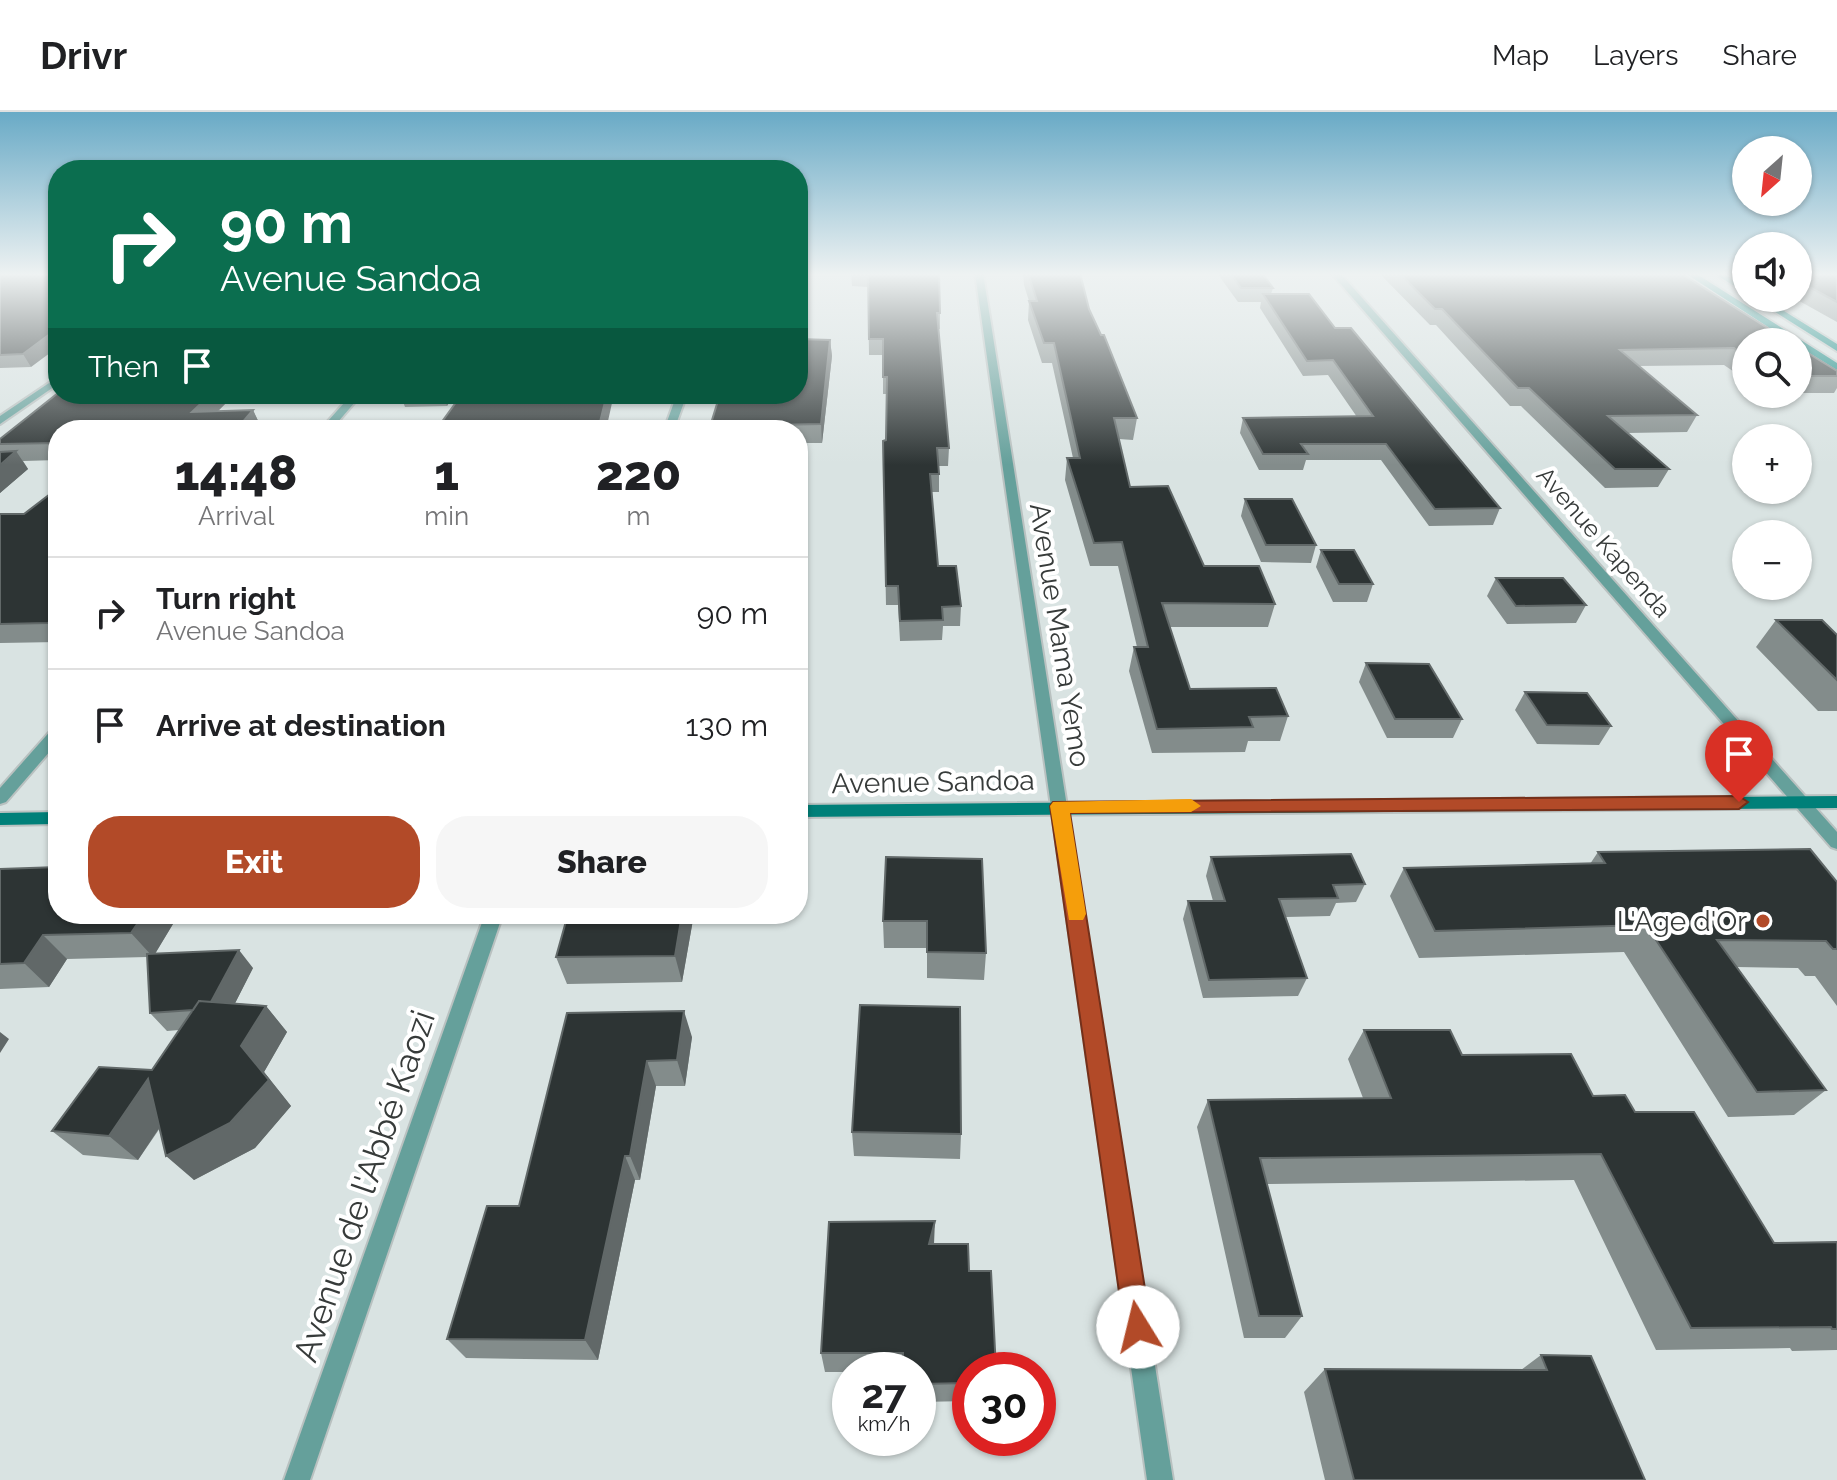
<!DOCTYPE html>
<html lang="en">
<head>
<meta charset="utf-8">
<style>
  :root { --surface:#fff; --page:#f6f6f6; --text:#202124; --muted:#757577; --line:#e0e0e0; --accent:#b24a28 }
  body { margin:0; font-family:Raleway,sans-serif; background:var(--page); color:var(--text); height:100vh; display:flex; flex-direction:column; font-size:30px; white-space:nowrap }
  * { box-sizing:border-box; margin:0 }
  p { font-size:26px; color:var(--muted) }
  .icon { flex:none; width:44px; height:44px; fill:none; stroke:currentColor; stroke-width:2; stroke-linecap:round; stroke-linejoin:round }
  .map { position:relative; flex:1; overflow:hidden }
  .sheet { position:absolute; left:48px; top:308px; width:760px; height:504px; display:flex; flex-direction:column; background:var(--surface); border-radius:32px; box-shadow:0 2px 6px #0004 }
  .sheet>* { flex:none }
  .top-card { position:absolute; left:48px; top:48px; width:760px; height:244px; border-radius:32px; box-shadow:0 2px 6px #0004; background:#0b6e4f; color:#fff; overflow:hidden }
  .needle { width:52px; rotate:207deg }
  .controls { position:absolute; left:1732px; top:24px; display:grid; gap:16px }
  .controls a { display:grid; place-items:center; width:80px; height:80px; border-radius:50%; background:var(--surface); box-shadow:0 2px 6px #0004; font-size:40px }
  .speed { position:absolute; left:832px; top:1240px; display:flex; gap:16px; font-size:40px; font-weight:700; text-align:center }
  .speed>* { display:grid; place-content:center; width:104px; height:104px; border-radius:50%; background:var(--surface); box-shadow:0 2px 6px #0004; line-height:1 }
  .speed small { font-size:20px; font-weight:400 }
  .speed .limit { border:12px solid #d22; background:#fff; color:#111 }
  .pin { position:absolute; display:grid; place-items:center; width:68px; height:68px; color:#fff; margin:-82px -34px; border-radius:50% 50% 50% 0; rotate:-45deg; box-shadow:0 0 8px #0007 }
  .pin .icon { rotate:45deg }
  .me { position:absolute; width:88px; margin:-44px; rotate:351deg; stroke-linejoin:round; filter:drop-shadow(0 0 6px #0008) }
  .turn { display:flex; align-items:center; gap:28px; height:168px; padding:0 40px; font-size:36px }
  .turn .icon { width:104px; height:104px; stroke-width:2.5 }
  .turn b { display:block; font-size:56px; line-height:68px }
  .then { display:flex; align-items:center; height:76px; padding:0 40px; background:#0003; gap:16px; font-size:30px }
  .eta { display:flex; justify-content:space-evenly; align-items:center; height:136px; text-align:center }
  .eta b { font-size:48px; font-weight:800; line-height:56px }
  .button { display:flex; gap:16px; margin-top:auto; padding:16px 40px }
  .button a { flex:1; height:92px; border-radius:32px; background:var(--accent); color:#fff; font-size:32px; font-weight:800; line-height:92px; text-align:center }
  .button a+a { background:var(--page); color:var(--text) }
  ul { padding:0; list-style:none }
  li { display:flex; align-items:center; gap:24px; height:112px; padding:0 40px; border-top:2px solid var(--line) }
  li div { flex:1 }
  li b { display:block; font-size:30px }
  li em { font-style:normal }
  header { display:flex; align-items:center; gap:48px; box-sizing:border-box; height:112px; padding:0 40px; background:var(--surface); border-bottom:2px solid var(--line) }
  header strong { font-size:38px }
  nav { display:flex; gap:44px; margin-inline-start:auto; font-size:28px }
  .map>svg:first-child { display:block }
  .lines { fill:none; stroke-linecap:round; stroke-linejoin:round }
  .street-casing { stroke:#b9c1c0; stroke-width:4 }
  .secondary-casing { stroke:#b9c1c0; stroke-width:4 }
  .street { fill:#65a09b; fill-rule:evenodd }
  .secondary { fill:#008079; fill-rule:evenodd }
  .wall { fill:#838c8b }
  .shaded-wall { fill:#616868 }
  .building { fill:#2d3434; stroke:#616868; stroke-width:2 }
  .route { fill:#b24a28; stroke:#74301a; stroke-width:2 }
  .slow { fill:#f59e0b }
  .poi-dot { fill:#b24a28; stroke:#fff; stroke-width:3 }
  .labels { text-anchor:middle; dominant-baseline:central; stroke-width:8; stroke-linejoin:round; paint-order:stroke }
  .far-street-label { font-size:24px; fill:#373b3a; stroke:#fff }
  .street-label { font-size:28px; fill:#373b3a; stroke:#fff }
  .poi-label { font-size:28px; fill:#373b3a; stroke:#fff; text-anchor:end }
  .near-street-label { font-size:34px; fill:#373b3a; stroke:#fff }
</style>
</head>
<body>
<header>
<strong>Drivr</strong>
<nav><a>Map</a><a>Layers</a><a>Share</a></nav>
</header>
<div class="map">
<svg width="1837" height="1368" viewBox="0 0 1837 1368">
  <rect width="100%" height="100%" fill="#d9e3e2"/>
  <g class="lines">
    <g class="street-casing">
      <path id="street" d="M975,161h8l190,1207h-26z
        M1331,161h9l497,559v17l-6,-2z
        M58,265v7l-58,40v-8z
        M352,282h10l-31,36h-11z
        M677,282h10l-13,36h-10z
        M58,615v15l-52,60 -6,2v-16l53,-60z
        M485,802h18l-193,566h-26z"/>
    </g>
    <g class="secondary-casing">
      <path id="secondary" d="M1685,161h10l142,90v7l-39,-24v-4h-7z
        M1713,161h10l23,15v5z
        M1753,186h10l74,46v7z
        M1837,684v12l-1039,9v-12z
        M58,700v12l-58,1v-12z"/>
    </g>
    <use href="#street" class="street"/>
    <use href="#secondary" class="secondary"/>
  </g>
  <path class="wall" d="M0,161l31,94 -31,1z
    M851,161h88l1,40v16h-2l11,119 -1,18h-9v26h-8l7,74 23,40 -1,20h-17l-1,14 -42,1 -2,-36h-12l-3,-164 3,-1 1,-46h-4v-39h-14l-1,-68 -16,-1z
    M1023,161h57l9,36 48,109 -4,22 -14,-1 11,48 74,79 71,38 -7,23h-98l20,62 98,27 -8,25h-32l-3,11 -93,1 -23,-82 5,-24h3l-19,-81h-28l-25,-86 2,-22h6l-21,-95h-10l-14,-43 1,-19 -5,-16z
    M1217,161h45l11,15 -2,6 64,34 165,180 -7,17 -64,1 -48,-66h-75l-3,10h-44l-19,-37 3,-15 114,-1 -29,-42 -25,1 -43,-68 1,-6h-23z
    M1379,161h301l66,69v38l-22,-15 -85,1 58,49 -10,17 -60,1 42,36 -11,18 -53,1 -84,-82h-11l-74,-81h-6z
    M1798,161h39v49l-43,-24h4z
    M830,228l2,16 -10,87h-24v-13h-89z
    M1798,235l39,24v17l-3,5h-36z
    M58,282h177l-17,17 35,-1 8,17 -203,3v30l-35,1 5,8 -28,24v-54z
    M400,282h54l-7,12 -42,1z
    M58,376v154l-58,1v-129h24z
    M1245,387l71,46 -5,18 -50,-1 -20,-46z
    M1321,438l52,34 -6,18h-34l-17,-35z
    M1496,466l90,27 -10,18 -69,1 -20,-28z
    M1776,508l61,15v76h-19l-62,-64z
    M1366,551l96,56 -9,19h-66l-28,-56z
    M1525,580l86,34 -12,19 -62,-1 -22,-34z
    M1598,740l239,30v124l-22,-30h-10l-7,-8 -61,-1 89,123 -32,25 -66,2 -104,-165 -205,6 -29,-62 14,-28 186,-4z
    M1211,745l154,27 -9,18 -20,1 -6,13 -44,1 21,61 -9,18 -95,2 -20,-79 5,-18h25l-7,-25z
    M982,747l4,94 -2,27 -57,-2v-30h-43l-1,-27z
    M0,757l179,45 -24,40 98,14 -18,35 31,3 21,26 -23,40 27,34 -36,42 -61,32 -34,-52 -22,32 -55,-5 -31,-24 100,-61 27,-40 -12,1 -17,-18 -3,-56 -80,2 -18,28 -49,2z
    M568,802h126l-12,68 -115,2 -11,-27z
    M567,901l125,24 -7,49h-29l-16,94h-5l-37,180 -132,-2 -19,-19 72,-133z
    M1364,918l98,25 131,41 42,16 139,131 63,-1v108l-45,1 -2,-3 -134,2 -82,-170 -308,4 36,132 -17,22h-41l-47,-211 11,-27 155,-2 -15,-39z
    M852,1020l109,2 -1,25 -106,-3z
    M934,1132l36,126v31l-52,1v-32h-68v2h-25l-4,-19z
    M1541,1243l104,125h-320l-21,-88 21,-23 196,1z"/>
  <path class="shaded-wall" d="M804,161h5l-11,41v-20z
    M58,216v19l-27,20 -8,-13z
    M830,228l2,16 -10,87 -1,-19z
    M211,282h24l-35,35 -8,-17z
    M443,282h11l-7,12z
    M607,282h7l-8,36h-8z
    M253,298l8,17 -3,3h-22z
    M16,339l12,18 -28,24v-28z
    M58,501v24l-10,-14z
    M144,802h35l-26,43 -22,-24z
    M682,802h12l-12,68 -7,-26z
    M43,823l24,24 -18,28 -25,-24z
    M239,838l14,18 -30,59 -16,-18z
    M266,894l21,26 -23,40 27,34 -36,42 -61,32 -28,-24 75,-110z
    M684,899l8,26 -7,49 -8,-26z
    M0,920l9,7 -9,14z
    M647,949l9,25 -16,94 -10,-24z
    M148,967l27,25 -37,56 -29,-24z
    M625,1044l10,24 -37,180 -13,-20z
    M935,1109l-1,23h-5z"/>
  <path class="building" d="M0,161h58v55l-35,26 -23,1z
    M798,161h6l-6,21z
    M868,161h71l1,40h-3l12,135h-12l2,26h-9l8,92h18l5,40 -19,1 1,13 -43,1 -2,-35h-12l-3,-145 3,-1 1,-63h-4v-38h-14z
    M1028,161h52l9,36 12,26h3l33,83h-23l16,69 38,-1 36,80h55l16,38 -113,-1 28,86 86,-1 12,28 -39,1 4,10 -96,2 -23,-82h14l-26,-105 -28,1 -27,-85h13l-26,-115h-10l-15,-42h8z
    M1230,161h32l11,15h-32z
    M1399,161h281l110,69h-44v15l-12,-9 -114,2 77,65 -89,1 61,53h-54l-86,-81h-11l-76,-79h-7z
    M1798,161h39v29l-39,-21z
    M1263,182h46l26,34h16l149,180 -65,1 -49,-65h-85l7,10h-45l-20,-36 130,-2 -40,-56 -26,1z
    M798,227l32,1 -9,84 -49,1 -1,5h-62l11,-36h78z
    M1798,235l39,24v5h-39z
    M58,281l153,1 -19,18 61,-2 -17,20h-178v13l-58,1v-5z
    M462,282h145l-9,36h-162z
    M16,339l-16,14v-13z
    M58,376v125l-10,10 -48,1v-110h24z
    M1245,387h47l24,46h-50z
    M1321,438h33l19,34h-34z
    M1496,466h67l23,27 -70,1z
    M1776,508h46l15,15v45z
    M1366,551l63,1 33,55h-67z
    M1525,580l62,1 24,33 -64,-1z
    M1810,737l27,33v67h-4l-7,-8 -109,-1 109,150 -69,2 -111,-167 -211,6 -31,-63 201,-5 -7,-11z
    M1351,742l14,30 -32,1 5,13 -59,1 28,79 -98,2 -21,-79h37l-14,-44z
    M886,745l96,2 4,94 -59,-1v-31h-44z
    M58,755v47h86l-13,19 -88,2 -19,28 -24,1v-95z
    M568,802h114l-7,42 -119,1z
    M239,838l-28,52 -12,-1 -6,9 -43,3 -3,-59z
    M199,889l67,5 -25,40 28,34 -39,43 -64,33 -18,-77 -39,57 -57,-5 47,-64 53,3z
    M860,893l100,2 1,127 -109,-2z
    M684,899l-7,49 -30,1 -17,95h-5l-40,184 -138,-1 40,-133h32l48,-193z
    M1364,918h86l12,25 109,-1 22,42 32,-1 10,17h59l80,131 63,-1v87h-5l-1,-2 -140,1 -90,-174 -341,4 42,158h-43l-51,-216 183,-2z
    M935,1109l-6,23h39l1,27h22l5,99h-26v13l-52,1v-14h-15v-17h-82l8,-131z
    M1541,1243l50,1 54,124h-291l-29,-111 222,1z"/>
  <linearGradient id="sky" x2="0" y2="1"><stop stop-color="#69aac6"/><stop offset="0.46" stop-color="#eef2f2"/><stop offset="1" stop-color="#eef2f2" stop-opacity="0"/></linearGradient>
  <rect width="1837" height="353" fill="url(#sky)"/>
  <path class="route" d="M1739,684l9,6 -9,7 -669,4 81,514 -4,10 -9,4 -10,-4 -4,-10 -74,-521 3,-4z"/>
  <path class="slow" d="M1191,687l10,7 -10,6 -121,1 16,101 -3,6h-14l-19,-114 3,-4z"/>
  <circle class="poi-dot" cx="1763" cy="809" r="8"/>
  <g class="labels">
    <g class="far-street-label">
      <text transform="translate(1604 430) rotate(49)">Avenue Kapenda</text>
    </g>
    <g class="street-label">
      <text transform="translate(1060 523) rotate(81)">Avenue Mama Yemo</text>
      <text transform="translate(933 670) rotate(-1)">Avenue Sandoa</text>
    </g>
    <g class="poi-label">
      <text x="1747" y="809">L'Age d'Or</text>
    </g>
    <g class="near-street-label">
      <text transform="translate(364 1074) rotate(-71)">Avenue de l'Abbé Kaozi</text>
    </g>
  </g>
</svg>
<div class="controls">
<a><svg class="needle" viewBox="-14 -14 28 28"><path d="M0-13l5 13h-10z" fill="#e53935"/><path d="M0 13l5-13h-10z" fill="#757577"/></svg></a>
<a><svg class="icon" aria-label="sound" viewBox="0 0 24 24"><path d="M4 9h4l5-4v14l-5-4H4zM17 9q2 3 0 6"/></svg></a>
<a><svg class="icon" aria-label="search" viewBox="0 0 24 24"><circle cx="10" cy="10" r="6"/><path d="M15 15l6 6"/></svg></a>
<a>+</a>
<a>−</a>
</div>
<div class="speed"><div>27<small>km/h</small></div><div class="limit">30</div></div>
<div class="pin" style="left:1739px;top:690px;background:#d93025"><svg class="icon" aria-label="arrive" viewBox="0 0 24 24"><path d="M6 21V4h12l-3 4 3 4H6"/></svg></div>
<svg class="me" style="left:1138px;top:1215px" viewBox="-20 -20 40 40"><circle r="19" fill="#fff"/><path d="M0-13L10 11 0 6-10 11z" fill="#b24a28"/></svg>
<div class="top-card">
<div class="turn"><svg class="icon" aria-label="right" viewBox="0 0 24 24"><path d="M7 20v-9h11M14 6l5 5-5 5"/></svg><div><b>90 m</b>Avenue Sandoa</div></div>
<div class="then">Then<svg class="icon" aria-label="arrive" viewBox="0 0 24 24"><path d="M6 21V4h12l-3 4 3 4H6"/></svg></div>
</div>
<section class="sheet">
<div class="eta">
<div><b>14:48</b><p>Arrival</p></div>
<div><b>1</b><p>min</p></div>
<div><b>220</b><p>m</p></div>
</div>
<ul>
<li><svg class="icon" aria-label="right" viewBox="0 0 24 24"><path d="M7 20v-9h11M14 6l5 5-5 5"/></svg><div><b>Turn right</b><p>Avenue Sandoa</p></div><em>90 m</em></li>
<li><svg class="icon" aria-label="arrive" viewBox="0 0 24 24"><path d="M6 21V4h12l-3 4 3 4H6"/></svg><div><b>Arrive at destination</b></div><em>130 m</em></li>
</ul>
<div class="button"><a>Exit</a><a>Share</a></div>
</section>
</div>
</body>
</html>
